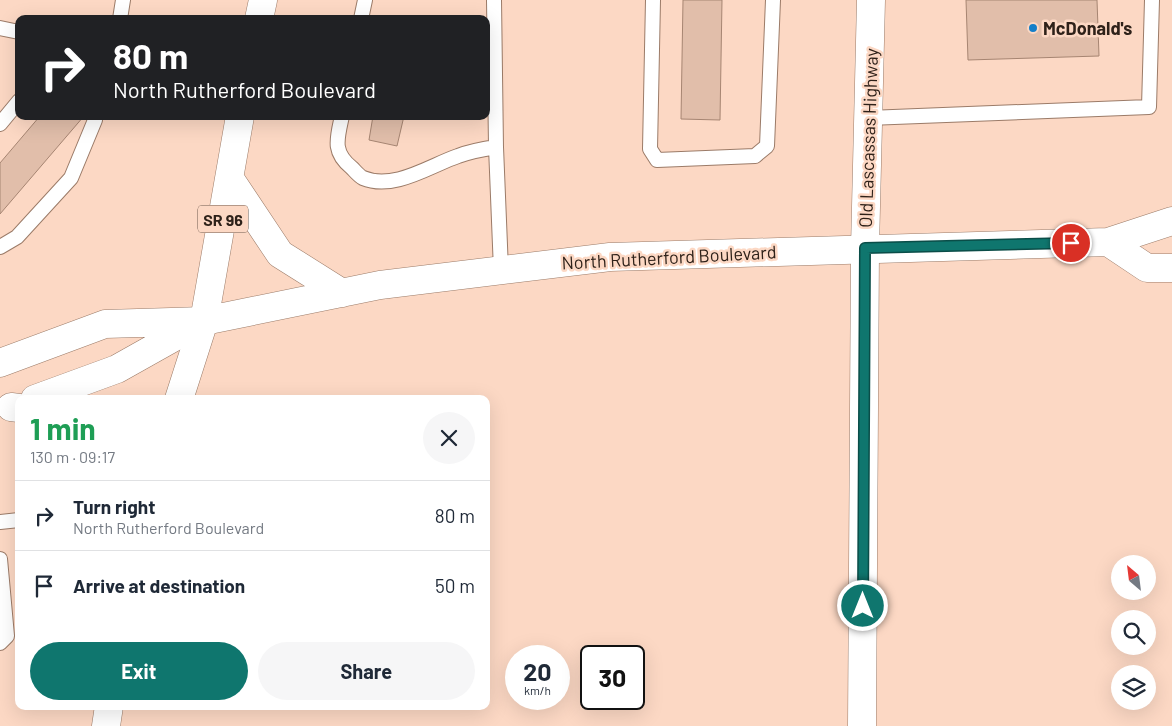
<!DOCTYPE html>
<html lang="en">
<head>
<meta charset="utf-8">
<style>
  :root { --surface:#fff; --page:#f6f6f7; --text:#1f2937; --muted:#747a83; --line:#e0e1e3; --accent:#0f766e }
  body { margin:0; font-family:Barlow,sans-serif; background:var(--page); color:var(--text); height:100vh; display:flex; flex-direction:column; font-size:19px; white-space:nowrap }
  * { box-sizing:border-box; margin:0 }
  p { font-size:16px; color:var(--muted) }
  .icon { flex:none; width:28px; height:28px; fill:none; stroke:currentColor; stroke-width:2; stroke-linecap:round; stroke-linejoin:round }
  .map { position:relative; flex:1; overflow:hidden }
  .panel { position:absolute; left:15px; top:395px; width:475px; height:315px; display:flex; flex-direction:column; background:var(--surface); border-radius:10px; box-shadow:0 5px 20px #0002 }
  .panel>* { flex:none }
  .guide { position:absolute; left:15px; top:15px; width:475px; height:105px; border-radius:10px; box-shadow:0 5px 20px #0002; background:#202124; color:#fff; overflow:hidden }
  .needle { width:32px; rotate:332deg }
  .controls { position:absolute; left:1111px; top:555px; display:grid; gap:10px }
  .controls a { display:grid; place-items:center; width:45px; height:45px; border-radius:50%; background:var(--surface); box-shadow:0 5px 20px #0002; font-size:25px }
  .speed { position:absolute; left:505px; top:645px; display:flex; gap:10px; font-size:25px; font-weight:700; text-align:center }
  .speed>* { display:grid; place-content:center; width:65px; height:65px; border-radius:50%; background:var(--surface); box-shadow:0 5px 20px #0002; line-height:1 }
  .speed small { font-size:12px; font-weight:400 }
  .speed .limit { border:2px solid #111; border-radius:8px; background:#fff; color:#111 }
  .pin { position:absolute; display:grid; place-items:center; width:42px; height:42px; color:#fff; margin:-21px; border:2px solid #fff; border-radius:50%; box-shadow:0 1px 5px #0007 }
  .me { position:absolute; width:55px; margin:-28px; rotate:0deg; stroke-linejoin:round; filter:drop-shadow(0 0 4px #0008) }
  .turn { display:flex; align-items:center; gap:18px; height:105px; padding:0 15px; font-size:22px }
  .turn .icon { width:65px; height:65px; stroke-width:2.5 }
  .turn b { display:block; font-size:35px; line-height:42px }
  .round { display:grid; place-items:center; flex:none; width:52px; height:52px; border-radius:26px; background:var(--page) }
  .overview { display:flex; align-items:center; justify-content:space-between; height:85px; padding:0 15px }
  h1 { font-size:30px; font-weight:700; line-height:38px; color:#1e9e55 }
  .primary-button { display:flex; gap:10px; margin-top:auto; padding:10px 15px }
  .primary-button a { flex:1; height:58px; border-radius:30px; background:var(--accent); color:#fff; font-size:20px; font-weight:700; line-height:58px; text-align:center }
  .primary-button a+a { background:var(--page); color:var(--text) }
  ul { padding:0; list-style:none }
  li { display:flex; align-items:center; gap:15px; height:70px; padding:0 15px; border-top:1px solid var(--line) }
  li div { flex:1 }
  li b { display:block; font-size:19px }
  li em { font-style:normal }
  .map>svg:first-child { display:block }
  .building { fill:#e1beaa; stroke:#a68572 }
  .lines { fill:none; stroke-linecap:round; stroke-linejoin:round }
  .lane-casing { stroke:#9b7b68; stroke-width:16 }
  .street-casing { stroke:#9b7b68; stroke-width:29 }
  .secondary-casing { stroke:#9b7b68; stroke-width:29 }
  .primary-casing { stroke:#9b7b68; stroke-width:29 }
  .lane { stroke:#fff; stroke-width:14 }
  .street { stroke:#fff; stroke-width:28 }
  .secondary { stroke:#fff; stroke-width:28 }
  .primary { stroke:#fff; stroke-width:28 }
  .route-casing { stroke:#0a4d48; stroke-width:12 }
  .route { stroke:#0f766e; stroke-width:9 }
  .poi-dot { fill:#147fc9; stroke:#fcd8c4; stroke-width:2 }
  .labels { text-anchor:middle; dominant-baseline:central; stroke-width:5; stroke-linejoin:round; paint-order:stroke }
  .shield { fill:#fcd8c4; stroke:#6c584c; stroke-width:1 }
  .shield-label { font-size:16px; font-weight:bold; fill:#2e2119 }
  .poi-label { font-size:18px; font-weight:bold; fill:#2e2119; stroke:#fcd8c4; text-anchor:start }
  .street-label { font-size:18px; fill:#2e2119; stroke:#fcd8c4 }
</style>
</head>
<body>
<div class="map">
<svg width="1172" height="726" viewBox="0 0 1172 726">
  <rect width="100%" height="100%" fill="#fcd8c4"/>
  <path class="building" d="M683,0h39l-2,120 -39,-1z
    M966,0h131l2,56 -131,4z
    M40,116h44l-84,98v-51z
    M373,116h31l-7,30 -28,-6z"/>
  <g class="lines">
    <g class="lane-casing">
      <path id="lane" d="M494,0l2,147 5,123
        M653,0l-3,149 7,11 98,-4 12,-10 6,-146
        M120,19l3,-19
        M361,19l4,-19
        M0,28l19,4
        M342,116c-5,23 -10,36 10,52 3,3 7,8 11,10 31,13 68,-13 95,-22 13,-5 25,-7 38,-9
        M868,118l281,-11 3,-107
        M0,124l19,-23
        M0,247l17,-10 54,-59 24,-58 -1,-4
        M0,522l19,-2
        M0,559l7,77 -7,7"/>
    </g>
    <g class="street-casing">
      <path id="street" d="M862,726l3,-478 6,-248"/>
    </g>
    <g class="secondary-casing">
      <path id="secondary" d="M0,363l105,-39 99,-3
        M35,399l82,-30 82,-46"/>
    </g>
    <g class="primary-casing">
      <path id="primary" d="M259,19l4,-19
        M230,179l50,75 62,39
        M1108,242l39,26h25
        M204,321l176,-36 230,-28 498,-15 64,-21
        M179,399l25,-78 36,-205
        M11,407l8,1
        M106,726l3,-20"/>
    </g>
    <use href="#lane" class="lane"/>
    <use href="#street" class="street"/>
    <use href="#secondary" class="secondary"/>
    <use href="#primary" class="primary"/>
  </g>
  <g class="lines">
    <g class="route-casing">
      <path id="route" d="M863,606l2,-358 206,-5"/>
    </g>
    <use href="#route" class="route"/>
  </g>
  <circle class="poi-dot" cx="1033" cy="28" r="5"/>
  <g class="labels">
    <rect class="shield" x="198" y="205.5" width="50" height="27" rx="4"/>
    <g class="shield-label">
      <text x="223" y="219">SR 96</text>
    </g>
    <g class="poi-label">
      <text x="1043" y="28">McDonald's</text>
    </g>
    <g class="street-label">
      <text transform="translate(868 138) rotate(-88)">Old Lascassas Highway</text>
      <text transform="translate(669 257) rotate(-3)">North Rutherford Boulevard</text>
    </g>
  </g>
</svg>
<div class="controls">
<a><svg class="needle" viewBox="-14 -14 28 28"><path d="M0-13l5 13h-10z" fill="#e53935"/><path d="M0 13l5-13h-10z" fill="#747a83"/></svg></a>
<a><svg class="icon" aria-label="search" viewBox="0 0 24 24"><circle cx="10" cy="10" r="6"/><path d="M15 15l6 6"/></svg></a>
<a><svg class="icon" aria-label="layers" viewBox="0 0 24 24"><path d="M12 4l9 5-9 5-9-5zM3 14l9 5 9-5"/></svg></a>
</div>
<div class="speed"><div>20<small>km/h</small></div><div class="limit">30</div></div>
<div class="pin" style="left:1071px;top:243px;background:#d93025"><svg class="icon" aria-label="arrive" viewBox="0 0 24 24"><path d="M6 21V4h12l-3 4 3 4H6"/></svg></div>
<svg class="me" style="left:863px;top:606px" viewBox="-20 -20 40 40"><circle r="17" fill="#0f766e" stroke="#fff" stroke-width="3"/><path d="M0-11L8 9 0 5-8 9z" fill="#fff"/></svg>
<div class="guide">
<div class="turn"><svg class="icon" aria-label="right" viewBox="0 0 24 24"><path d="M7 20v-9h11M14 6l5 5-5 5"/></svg><div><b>80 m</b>North Rutherford Boulevard</div></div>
</div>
<section class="panel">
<div class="overview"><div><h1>1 min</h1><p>130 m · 09:17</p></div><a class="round"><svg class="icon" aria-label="close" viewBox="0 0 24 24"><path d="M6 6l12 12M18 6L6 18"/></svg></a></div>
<ul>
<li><svg class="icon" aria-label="right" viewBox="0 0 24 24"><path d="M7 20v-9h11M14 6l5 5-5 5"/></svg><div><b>Turn right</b><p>North Rutherford Boulevard</p></div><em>80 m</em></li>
<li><svg class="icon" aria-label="arrive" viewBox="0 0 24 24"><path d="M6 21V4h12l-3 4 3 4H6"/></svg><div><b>Arrive at destination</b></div><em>50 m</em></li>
</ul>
<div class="primary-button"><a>Exit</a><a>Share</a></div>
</section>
</div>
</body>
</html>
